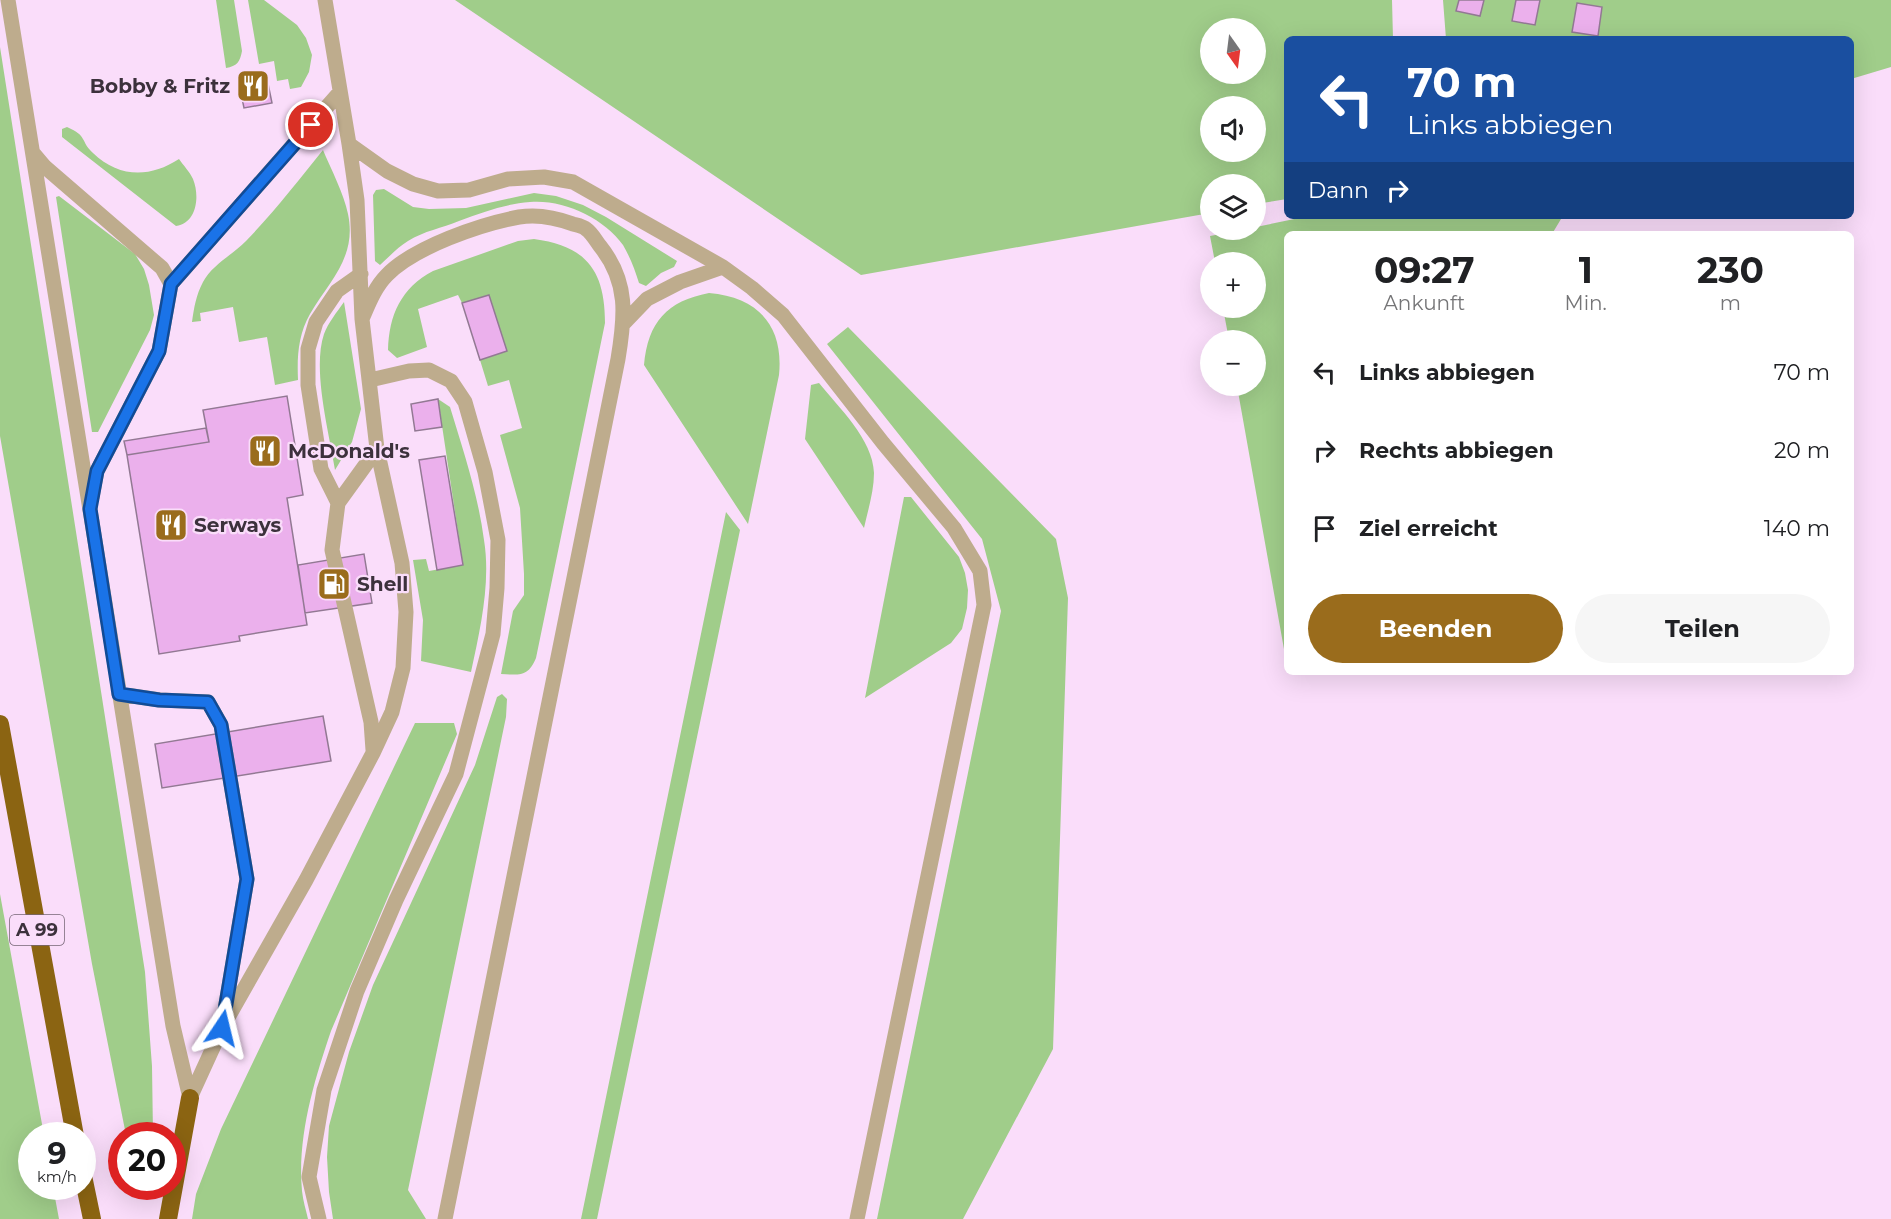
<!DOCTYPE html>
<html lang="de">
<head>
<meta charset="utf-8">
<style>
  :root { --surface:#fff; --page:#f6f6f6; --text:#202124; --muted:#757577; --accent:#9a6c1c }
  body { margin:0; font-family:Montserrat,sans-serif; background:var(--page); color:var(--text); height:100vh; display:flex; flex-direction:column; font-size:22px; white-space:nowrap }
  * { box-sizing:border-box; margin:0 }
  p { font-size:20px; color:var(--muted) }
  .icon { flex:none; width:33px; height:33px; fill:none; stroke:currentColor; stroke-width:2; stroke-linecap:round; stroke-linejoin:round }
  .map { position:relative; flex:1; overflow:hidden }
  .sheet { position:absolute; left:1284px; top:231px; width:570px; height:444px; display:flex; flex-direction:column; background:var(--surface); border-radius:9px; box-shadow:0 6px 24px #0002 }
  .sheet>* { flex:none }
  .banner { position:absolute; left:1284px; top:36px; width:570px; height:183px; border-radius:9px; box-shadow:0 6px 24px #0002; background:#1a4fa0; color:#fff; overflow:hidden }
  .needle { width:39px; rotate:166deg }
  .controls { position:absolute; left:1200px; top:18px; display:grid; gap:12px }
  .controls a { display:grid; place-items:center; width:66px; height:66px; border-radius:50%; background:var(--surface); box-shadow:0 6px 24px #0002; font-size:30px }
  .speed { position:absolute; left:18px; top:1122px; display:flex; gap:12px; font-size:30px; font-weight:700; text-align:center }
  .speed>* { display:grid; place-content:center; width:78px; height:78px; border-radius:50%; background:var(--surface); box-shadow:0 6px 24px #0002; line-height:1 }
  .speed small { font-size:15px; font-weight:400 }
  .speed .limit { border:9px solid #d22; background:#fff; color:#111 }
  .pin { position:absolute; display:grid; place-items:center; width:51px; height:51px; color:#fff; margin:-26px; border:3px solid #fff; border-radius:50%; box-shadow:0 2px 6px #0007 }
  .me { position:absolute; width:66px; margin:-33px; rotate:10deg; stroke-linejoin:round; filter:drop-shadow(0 0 4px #0008) }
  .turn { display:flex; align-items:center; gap:21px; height:126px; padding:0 24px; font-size:27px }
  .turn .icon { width:78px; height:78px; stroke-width:2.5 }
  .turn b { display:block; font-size:42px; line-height:51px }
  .then { display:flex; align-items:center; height:57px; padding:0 24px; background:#0003; gap:12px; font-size:22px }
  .eta { display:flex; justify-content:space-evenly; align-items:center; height:102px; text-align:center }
  .eta b { font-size:36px; font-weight:700; line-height:42px }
  .primary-button { display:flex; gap:12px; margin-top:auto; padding:12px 24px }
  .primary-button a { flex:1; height:69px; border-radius:36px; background:var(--accent); color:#fff; font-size:24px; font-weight:700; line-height:69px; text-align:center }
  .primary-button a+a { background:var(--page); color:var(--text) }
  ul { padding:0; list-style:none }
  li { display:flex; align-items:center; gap:18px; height:78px; padding:0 24px }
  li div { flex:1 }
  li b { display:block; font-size:22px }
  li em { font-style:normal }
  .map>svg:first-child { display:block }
  .green { fill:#a0cd8a; fill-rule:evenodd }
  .building { fill:#ebb0ec; stroke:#927993; stroke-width:1.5 }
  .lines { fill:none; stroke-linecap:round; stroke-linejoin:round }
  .lane { stroke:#beac8d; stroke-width:15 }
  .highway { stroke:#8b6412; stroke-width:18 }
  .route-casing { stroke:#114b97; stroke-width:15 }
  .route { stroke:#1a73e8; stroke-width:10 }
  .labels { text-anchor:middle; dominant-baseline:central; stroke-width:4.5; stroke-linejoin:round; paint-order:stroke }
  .shield { fill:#faddfa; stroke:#756575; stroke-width:1.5 }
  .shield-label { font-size:18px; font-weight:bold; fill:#3c313c }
  .poi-label { font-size:20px; font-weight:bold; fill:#3c313c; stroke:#faddfa; text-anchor:start }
</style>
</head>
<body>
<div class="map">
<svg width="1891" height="1219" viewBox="0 0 1891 1219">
  <rect width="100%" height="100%" fill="#faddfa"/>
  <path class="green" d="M216,0h18l8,51c-2,11 -5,15 -16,17z
    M248,0h16l33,25 9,13 6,17 -3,17 -8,15 -11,2 -2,-10 -11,2 -3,-20 -15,3z
    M455,0h937l1,39h-106v160l-31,5v-20h-46v29l-349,62zM1210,28h46v46h-46zM1210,106h46v46h-46z
    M1443,0h448v67l-40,12v-40h-405z
    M0,47l145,925 7,94 1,69h-27l-34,-171 -92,-528z
    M67,127c21,9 13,14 26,26 26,25 57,25 86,6 4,6 11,13 14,20 7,17 4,44 -17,47l-114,-89v-8z
    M323,150c8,19 21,44 25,64 9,43 -18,66 -38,100 -12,21 -13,43 -12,66l-23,5 -8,-48 -28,5 -6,-35 -33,6 1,8 -9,1c2,-14 4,-27 11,-40 9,-17 29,-27 43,-41 28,-29 52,-60 77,-91z
    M384,189l29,18 16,2 37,-1 68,-15 22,3 27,9 23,12 71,44 -3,6 -13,6 -15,13 -7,-3c-4,-13 -9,-26 -16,-38 -19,-27 -60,-46 -93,-43 -25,2 -47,10 -71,19 -17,7 -35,10 -51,20 -10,6 -19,16 -28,24l-5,-4 -2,-66 3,-5z
    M59,196l76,58 9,15 5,16 5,30 -4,15 -52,102h-6l-36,-235z
    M1309,216h251l1,3 -9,15h-265v432l-50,-280h19v-46h-27l-6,-32h33v-46h-41l-5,-26 32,-6h14v-3z
    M534,239c52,7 71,31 71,84l-69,335c-8,19 -16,17 -35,16l12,-63 11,-16v-21l-4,-66 -20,-73 22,-7 -13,-48 -21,6 -8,-26 27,-9 -18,-56 -27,8 -4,-8 -40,14 9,38 -30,11 -9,-8c1,-35 13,-62 45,-79l85,-30z
    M709,293c49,4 75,33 70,82l-31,149 -104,-159c4,-43 23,-64 65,-72z
    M344,302l17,107 -9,33 -17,28c-6,-38 -23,-100 -11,-136 4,-11 13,-22 20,-32z
    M848,327l208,212 12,59 -15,451 -90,170h-86l124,-608 -19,-72 -155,-195z
    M819,383c19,24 54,56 55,90 0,18 -6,37 -10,55l-59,-89 6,-54z
    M438,399l12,8c13,43 28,87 34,133 7,43 -4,90 -13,132l-50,-11 2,-41 -10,-60 13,-1 3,12 34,-6z
    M904,497h7l48,60 6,16 3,17 -1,18 -5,21 -11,14 -86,55z
    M726,512l14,18 -143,689h-16z
    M502,694l5,5 -1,18 -98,473 18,29h-93l-4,-27 -2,-35 2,-31 20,-74 24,-67 102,-220 22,-68z
    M415,723h39l3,11 -126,297c-17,50 -34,106 -29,160 1,10 4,19 6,28h-116l4,-25 25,-65z
    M0,894l44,241 -12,1v50l21,1 6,32h-59z"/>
  <path class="building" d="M1459,0h25l-4,16 -24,-5z
    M1516,0h24l-5,25 -23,-4z
    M1577,3l25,4 -4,29 -26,-4z
    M266,74l6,29 -28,5 -6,-29z
    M489,295l18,56 -27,9 -18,-57z
    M287,396l16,99 -16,3 20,127 -68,11 1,5 -81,13 -32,-199 82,-13 -6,-32z
    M438,399l4,28 -27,4 -4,-27z
    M206,428l3,14 -82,13 -3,-14z
    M445,456l18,109 -26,5 -18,-110z
    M364,554l8,49 -67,10 -7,-48z
    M323,716l8,45 -169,27 -7,-44z"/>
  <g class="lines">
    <path class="lane" d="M8,0l165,1026 17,72
      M349,144l38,27 26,13 25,7 31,-1 39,-11 36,-2 29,5 150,85 29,21 31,27 100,128 71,85 26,43 4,34 -127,614
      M34,154l11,13 117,101 9,16
      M362,319c7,-16 13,-32 25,-44 27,-28 94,-51 132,-58 18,-3 38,1 54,7 4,1 10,2 13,5 6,4 10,12 14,17 29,36 25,71 18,113l-173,860
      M624,323l23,-24 33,-17 43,-15
      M92,497l5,-26 62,-120 12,-67 169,-192
      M338,503l-17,-34 -13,-84v-36l8,-27 21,-31 24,-17
      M119,694l41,6 48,2 13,23 26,154 -23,137
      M373,750l-2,-28 -39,-172 6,-47 39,-54
      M190,1098l32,-70 84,-148 67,-127 19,-41 11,-44 3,-56 -4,-49 -25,-114 -15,-130 -5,-119 -8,-56 -24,-144
      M319,1219l-10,-42 15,-87 33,-99 39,-91 60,-126 37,-140 4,-46 1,-48 -13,-68 -20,-70 -14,-21 -22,-11 -20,1 -39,9"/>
    <path class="highway" d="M0,724l75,412
      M82,1171l10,48
      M168,1219l22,-121"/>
  </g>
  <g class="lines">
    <g class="route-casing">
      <path id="route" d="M222,1028l25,-149 -26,-154 -13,-23 -49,-2 -40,-6 -29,-185 7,-38 62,-120 12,-67 140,-159"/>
    </g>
    <use href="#route" class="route"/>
  </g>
  <defs>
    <g id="restaurant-square" transform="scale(1.725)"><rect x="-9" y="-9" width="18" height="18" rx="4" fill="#9a6c1c" stroke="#faddfa"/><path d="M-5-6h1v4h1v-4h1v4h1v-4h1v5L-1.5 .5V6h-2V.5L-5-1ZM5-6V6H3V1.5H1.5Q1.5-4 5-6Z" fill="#fff"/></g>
    <g id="fuel-square" transform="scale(1.725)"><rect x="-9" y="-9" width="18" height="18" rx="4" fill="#9a6c1c" stroke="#faddfa"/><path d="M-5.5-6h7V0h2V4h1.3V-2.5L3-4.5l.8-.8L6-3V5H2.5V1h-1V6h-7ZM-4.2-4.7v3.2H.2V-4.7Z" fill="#fff"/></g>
  </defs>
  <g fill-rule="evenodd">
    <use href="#restaurant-square" x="253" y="86"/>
    <use href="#restaurant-square" x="265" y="451"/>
    <use href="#restaurant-square" x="171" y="525"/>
    <use href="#fuel-square" x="334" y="584"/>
  </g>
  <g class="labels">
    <rect class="shield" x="10" y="915" width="54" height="30" rx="4.5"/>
    <g class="shield-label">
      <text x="37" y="930">A 99</text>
    </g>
    <g class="poi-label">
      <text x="230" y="86" text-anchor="end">Bobby &amp; Fritz</text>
      <text x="288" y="451">McDonald's</text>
      <text x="194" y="525">Serways</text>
      <text x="357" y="584">Shell</text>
    </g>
  </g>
</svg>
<div class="controls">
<a><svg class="needle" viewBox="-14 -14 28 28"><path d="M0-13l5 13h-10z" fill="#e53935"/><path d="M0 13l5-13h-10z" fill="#757577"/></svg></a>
<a><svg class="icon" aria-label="sound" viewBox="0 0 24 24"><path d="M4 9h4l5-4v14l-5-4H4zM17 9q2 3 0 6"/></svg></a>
<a><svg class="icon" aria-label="layers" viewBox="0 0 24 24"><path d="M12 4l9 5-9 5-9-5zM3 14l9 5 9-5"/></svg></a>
<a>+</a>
<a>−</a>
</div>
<div class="speed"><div>9<small>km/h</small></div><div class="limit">20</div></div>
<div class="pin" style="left:311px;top:125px;background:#d93025"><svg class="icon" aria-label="arrive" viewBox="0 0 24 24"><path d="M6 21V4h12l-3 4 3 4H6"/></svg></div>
<svg class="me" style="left:222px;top:1028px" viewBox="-20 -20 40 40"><path d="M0-17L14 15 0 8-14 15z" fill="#1a73e8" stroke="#fff" stroke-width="4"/></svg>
<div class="banner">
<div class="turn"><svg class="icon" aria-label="left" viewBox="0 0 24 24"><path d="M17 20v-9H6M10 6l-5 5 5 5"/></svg><div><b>70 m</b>Links abbiegen</div></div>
<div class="then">Dann<svg class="icon" aria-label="right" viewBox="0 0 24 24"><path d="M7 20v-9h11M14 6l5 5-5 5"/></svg></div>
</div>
<section class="sheet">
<div class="eta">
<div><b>09:27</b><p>Ankunft</p></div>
<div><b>1</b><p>Min.</p></div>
<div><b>230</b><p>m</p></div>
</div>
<ul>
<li><svg class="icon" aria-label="left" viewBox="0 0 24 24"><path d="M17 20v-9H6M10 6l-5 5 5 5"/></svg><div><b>Links abbiegen</b></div><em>70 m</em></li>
<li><svg class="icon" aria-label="right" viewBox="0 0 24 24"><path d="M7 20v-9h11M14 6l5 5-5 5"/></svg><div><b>Rechts abbiegen</b></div><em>20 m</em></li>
<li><svg class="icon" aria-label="arrive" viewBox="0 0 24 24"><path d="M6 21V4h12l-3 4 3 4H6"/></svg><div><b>Ziel erreicht</b></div><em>140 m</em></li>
</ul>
<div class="primary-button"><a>Beenden</a><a>Teilen</a></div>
</section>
</div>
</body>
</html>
